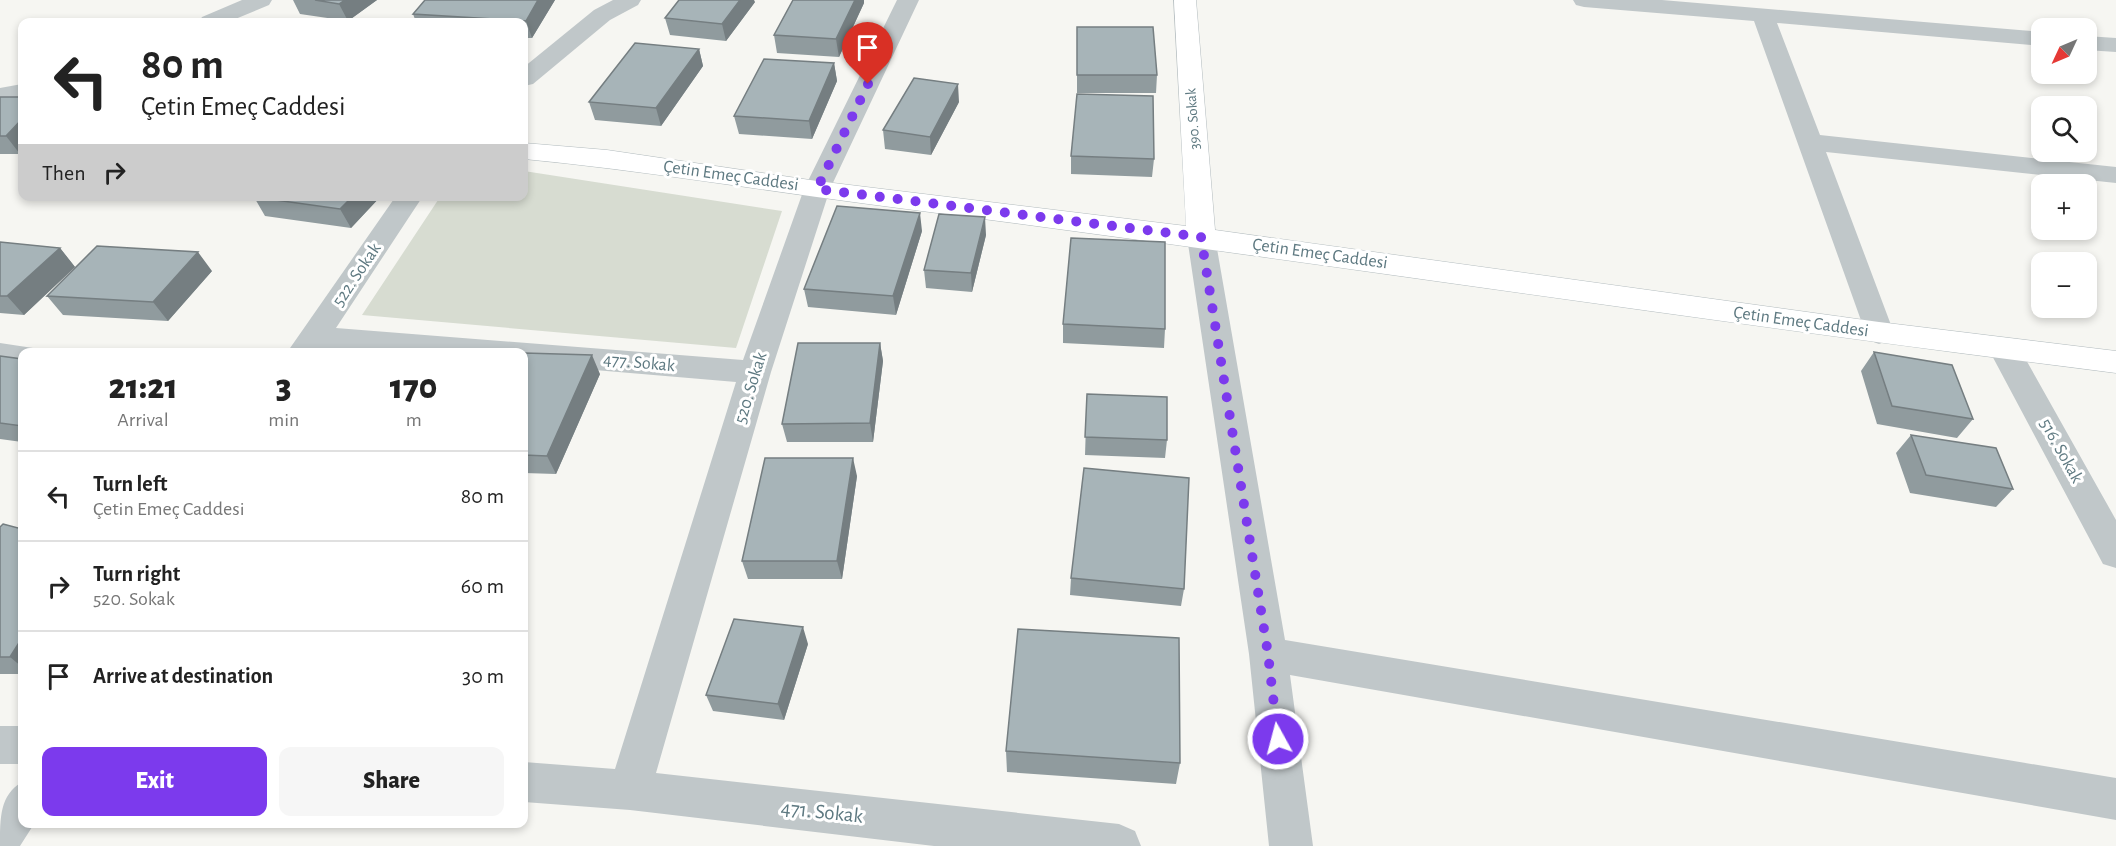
<!DOCTYPE html>
<html lang="en">
<head>
<meta charset="utf-8">
<style>
  :root { --surface:#fff; --page:#f6f6f6; --text:#222; --muted:#767676; --line:#e0e0e0; --accent:#7c3aed }
  body { margin:0; font-family:"Alegreya Sans",sans-serif; background:var(--page); color:var(--text); height:100vh; display:flex; flex-direction:column; font-size:22px; white-space:nowrap }
  * { box-sizing:border-box; margin:0 }
  p { font-size:20px; color:var(--muted) }
  .icon { flex:none; width:33px; height:33px; fill:none; stroke:currentColor; stroke-width:2; stroke-linecap:round; stroke-linejoin:round }
  .map { position:relative; flex:1; overflow:hidden }
  .panel { position:absolute; left:18px; top:348px; width:510px; height:480px; display:flex; flex-direction:column; background:var(--surface); border-radius:12px; box-shadow:0 3px 9px #0003 }
  .panel>* { flex:none }
  .banner { position:absolute; left:18px; top:18px; width:510px; height:183px; border-radius:12px; box-shadow:0 3px 9px #0003; background:#fff; color:var(--text); overflow:hidden }
  .needle { width:39px; rotate:226deg }
  .controls { position:absolute; left:2031px; top:18px; display:grid; gap:12px }
  .controls a { display:grid; place-items:center; width:66px; height:66px; border-radius:12px; background:var(--surface); box-shadow:0 3px 9px #0003; font-size:30px }
  .pin { position:absolute; display:grid; place-items:center; width:51px; height:51px; color:#fff; margin:-62px -26px; border-radius:50% 50% 50% 0; rotate:-45deg; box-shadow:0 0 6px #0007 }
  .pin .icon { rotate:45deg }
  .me { position:absolute; width:66px; margin:-33px; rotate:353deg; stroke-linejoin:round; filter:drop-shadow(0 0 4px #0008) }
  .turn { display:flex; align-items:center; gap:21px; height:126px; padding:0 24px; font-size:27px }
  .turn .icon { width:78px; height:78px; stroke-width:2.5 }
  .turn b { display:block; font-size:42px; line-height:51px }
  .then { display:flex; align-items:center; height:57px; padding:0 24px; background:#0003; gap:12px; font-size:22px }
  .eta { display:flex; justify-content:space-evenly; align-items:center; height:102px; text-align:center }
  .eta b { font-size:36px; font-weight:800; line-height:42px }
  .cta { display:flex; gap:12px; margin-top:auto; padding:12px 24px }
  .cta a { flex:1; height:69px; border-radius:12px; background:var(--accent); color:#fff; font-size:24px; font-weight:800; line-height:69px; text-align:center }
  .cta a+a { background:var(--page); color:var(--text) }
  ul { padding:0; list-style:none }
  li { display:flex; align-items:center; gap:18px; height:90px; padding:0 24px; border-top:2px solid var(--line) }
  li div { flex:1 }
  li b { display:block; font-size:22px }
  li em { font-style:normal }
  .map>svg:first-child { display:block }
  .green { fill:#d7dcd1 }
  .lines { fill:none; stroke-linecap:round; stroke-linejoin:round }
  .secondary-casing { stroke:#b2bbbe; stroke-width:1 }
  .street { fill:#c0c7c9; fill-rule:evenodd }
  .secondary { fill:#fff; fill-rule:evenodd }
  .wall { fill:#909b9e }
  .shaded-wall { fill:#757e81 }
  .building { fill:#a7b4b8; stroke:#757e81; stroke-width:1.5 }
  .route { stroke:#7c3aed; stroke-width:10; stroke-dasharray:0 18 }
  .labels { text-anchor:middle; dominant-baseline:central; stroke-width:6; stroke-linejoin:round; paint-order:stroke }
  .far-street-label { font-size:15px; fill:#5e7981; stroke:#fff }
  .street-label { font-size:18px; fill:#5e7981; stroke:#fff }
  .near-street-label { font-size:21px; fill:#5e7981; stroke:#fff }
</style>
</head>
<body>
<div class="map">
<svg width="2116" height="846" viewBox="0 0 2116 846">
  <rect width="100%" height="100%" fill="#f6f6f2"/>
  <path class="green" d="M524,171l258,40 -46,137 -374,-33 78,-118 84,-1z"/>
  <g class="lines">
    <g class="secondary-casing">
      <path id="secondary" d="M1174,0h22l19,230 664,92 237,29v22c-417,-52 -832,-116 -1248,-169 -115,-15 -229,-34 -344,-45v-16l83,7 210,31 369,45z"/>
    </g>
    <path class="street" d="M242,0h30l-3,5 -41,17h-29l3,-5z
      M613,0h28l-3,5 -28,15 -77,64 -9,2v-19l70,-57z
      M897,0h22l-89,189 -59,183 -115,401 463,51 16,7 6,15h-207l-304,-36 -106,-8v-40l91,7 121,-387 -212,-18v-12h-146l-56,-4 -3,4 -31,-1 108,-155h27l-87,132 407,32 61,-171z
      M1573,0h89l380,32v14l-265,-23 43,112 296,32v16l-290,-31 68,181 -4,7 -11,4 -11,-4 -114,-319 -170,-14 -8,-2z
      M2086,36l30,2v14l-30,-2z
      M22,84v14l-22,4v-14z
      M1201,228l10,3 4,6 70,403 831,138v42l-826,-145 23,171h-44l-20,-192 -62,-417 4,-6z
      M2005,339l11,3 100,178v48l-13,-4 -114,-214 5,-8z
      M0,343l33,5 3,4h-14v15l-22,-2z
      M0,726h22v38h-22z
      M22,782v42h12l-14,22h-20c0,-29 0,-51 22,-64z"/>
    <use href="#secondary" class="secondary"/>
  </g>
  <path class="wall" d="M293,0h84l-29,21 -48,-7z
    M425,0h130l-23,38h-8v-16h-108l-3,-8z
    M793,0h71v3l-25,54 -62,-4 -3,-18z
    M755,2l-29,39 -56,-6 -5,-17z
    M1077,27l80,48 -1,18h-79z
    M699,49l4,17 -42,60 -66,-6 -6,-18z
    M834,63l3,18 -25,58 -73,-5 -5,-18z
    M0,97l20,57h-20z
    M959,102l-28,53 -46,-6 -2,-19z
    M1071,156l83,3 -2,18 -81,-3z
    M255,196h126l-30,32 -86,-12 -11,-19z
    M922,231l-26,84 -88,-8 -4,-18z
    M986,235l-14,57 -46,-4 -2,-18z
    M0,242l60,6 15,19 -51,48 -24,-2z
    M212,271l-44,50 -105,-6 -16,-19z
    M1063,324l102,5 -1,19 -101,-5z
    M880,343l3,18 -10,81h-86l-5,-18z
    M1874,352l99,67 -16,19 -80,-14 -16,-53z
    M524,353l76,21 -44,100 -32,-1z
    M0,356l22,3v83l-22,-3z
    M1087,394l80,46 -2,18 -80,-3z
    M1911,435l102,54 -17,18 -86,-14 -14,-40z
    M857,476l-15,103h-94l-6,-18z
    M0,527l22,2v145h-22z
    M1071,578l113,11 -3,17 -111,-11z
    M808,644l-24,76 -71,-9 -7,-16z
    M1006,751l174,12 -4,21 -169,-12z"/>
  <path class="shaded-wall" d="M345,0h32l-29,21 -9,-17z
    M538,0h17l-23,38 -6,-17z
    M740,0h14l1,2 -29,39 -4,-17z
    M855,0h9v3l-25,54 -3,-18z
    M699,49l4,17 -42,60 -5,-18z
    M834,63l3,18 -25,58 -3,-18z
    M958,84l1,18 -28,53 -1,-18z
    M22,119v33l-2,2 -14,-18z
    M353,196h28l-30,32 -11,-19z
    M920,213l2,18 -26,84 -3,-19z
    M985,217l1,18 -14,57 -1,-19z
    M60,248l15,19 -51,48 -17,-19z
    M198,252l14,19 -44,50 -15,-19z
    M880,343l3,18 -10,81 -3,-19z
    M592,355l8,19 -44,100 -9,-18z
    M853,458l4,18 -15,103 -5,-18z
    M803,627l5,17 -24,76 -6,-16z
    M22,638v29l-12,-10z"/>
  <path class="building" d="M315,0h30l-6,4z
    M425,0h113l-12,21 -113,-7z
    M679,0h61l-18,24 -57,-6z
    M793,0h62l-19,39 -62,-4z
    M271,21l18,1h-19z
    M1077,27h76l4,48h-80z
    M635,43l64,6 -43,59 -67,-6z
    M764,59l70,4 -25,58 -75,-5z
    M914,78l44,6 -28,53 -47,-7z
    M1077,94l76,2 1,63 -83,-3z
    M0,97h22v22l-16,17h-6z
    M255,196h98l-13,13 -86,-12z
    M837,206l83,7 -27,83 -89,-7z
    M939,214l46,3 -14,56 -47,-3z
    M1071,238l94,4v87l-102,-5z
    M0,242l60,6 -53,48h-7z
    M97,246l101,6 -45,50 -106,-6z
    M798,343h82l-10,80 -88,1z
    M1874,352l78,13 21,54 -81,-13z
    M524,353l68,2 -45,101 -23,-1z
    M0,356l22,3v67l-22,-3z
    M1087,394l80,3v43l-82,-3z
    M1911,435l85,13 17,41 -87,-14z
    M765,458h88l-16,103h-95z
    M1084,468l105,10 -5,111 -113,-11z
    M3,524l19,5v109l-12,19h-10v-130z
    M734,619l69,8 -25,77 -72,-9z
    M1018,629l161,9 1,125 -174,-12z"/>
  <g class="lines">
    <path class="route" d="M868,84l-51,105 384,48 67,417 10,85"/>
  </g>
  <g class="labels">
    <g class="far-street-label">
      <text transform="translate(1193 119) rotate(-94)">390. Sokak</text>
    </g>
    <g class="street-label">
      <text transform="translate(731 176) rotate(8)">Çetin Emeç Caddesi</text>
      <text transform="translate(1320 254) rotate(8)">Çetin Emeç Caddesi</text>
      <text transform="translate(357 275) rotate(-56)">522. Sokak</text>
      <text transform="translate(1801 322) rotate(8)">Çetin Emeç Caddesi</text>
      <text transform="translate(639 363) rotate(5)">477. Sokak</text>
      <text transform="translate(751 388) rotate(-73)">520. Sokak</text>
      <text transform="translate(2061 451) rotate(61)">516. Sokak</text>
    </g>
    <g class="near-street-label">
      <text transform="translate(822 812) rotate(6)">471. Sokak</text>
    </g>
  </g>
</svg>
<div class="controls">
<a><svg class="needle" viewBox="-14 -14 28 28"><path d="M0-13l5 13h-10z" fill="#e53935"/><path d="M0 13l5-13h-10z" fill="#767676"/></svg></a>
<a><svg class="icon" aria-label="search" viewBox="0 0 24 24"><circle cx="10" cy="10" r="6"/><path d="M15 15l6 6"/></svg></a>
<a>+</a>
<a>−</a>
</div>
<div class="pin" style="left:868px;top:84px;background:#d93025"><svg class="icon" aria-label="arrive" viewBox="0 0 24 24"><path d="M6 21V4h12l-3 4 3 4H6"/></svg></div>
<svg class="me" style="left:1278px;top:739px" viewBox="-20 -20 40 40"><circle r="17" fill="#7c3aed" stroke="#fff" stroke-width="3"/><path d="M0-11L8 9 0 5-8 9z" fill="#fff"/></svg>
<div class="banner">
<div class="turn"><svg class="icon" aria-label="left" viewBox="0 0 24 24"><path d="M17 20v-9H6M10 6l-5 5 5 5"/></svg><div><b>80 m</b>Çetin Emeç Caddesi</div></div>
<div class="then">Then<svg class="icon" aria-label="right" viewBox="0 0 24 24"><path d="M7 20v-9h11M14 6l5 5-5 5"/></svg></div>
</div>
<section class="panel">
<div class="eta">
<div><b>21:21</b><p>Arrival</p></div>
<div><b>3</b><p>min</p></div>
<div><b>170</b><p>m</p></div>
</div>
<ul>
<li><svg class="icon" aria-label="left" viewBox="0 0 24 24"><path d="M17 20v-9H6M10 6l-5 5 5 5"/></svg><div><b>Turn left</b><p>Çetin Emeç Caddesi</p></div><em>80 m</em></li>
<li><svg class="icon" aria-label="right" viewBox="0 0 24 24"><path d="M7 20v-9h11M14 6l5 5-5 5"/></svg><div><b>Turn right</b><p>520. Sokak</p></div><em>60 m</em></li>
<li><svg class="icon" aria-label="arrive" viewBox="0 0 24 24"><path d="M6 21V4h12l-3 4 3 4H6"/></svg><div><b>Arrive at destination</b></div><em>30 m</em></li>
</ul>
<div class="cta"><a>Exit</a><a>Share</a></div>
</section>
</div>
</body>
</html>
